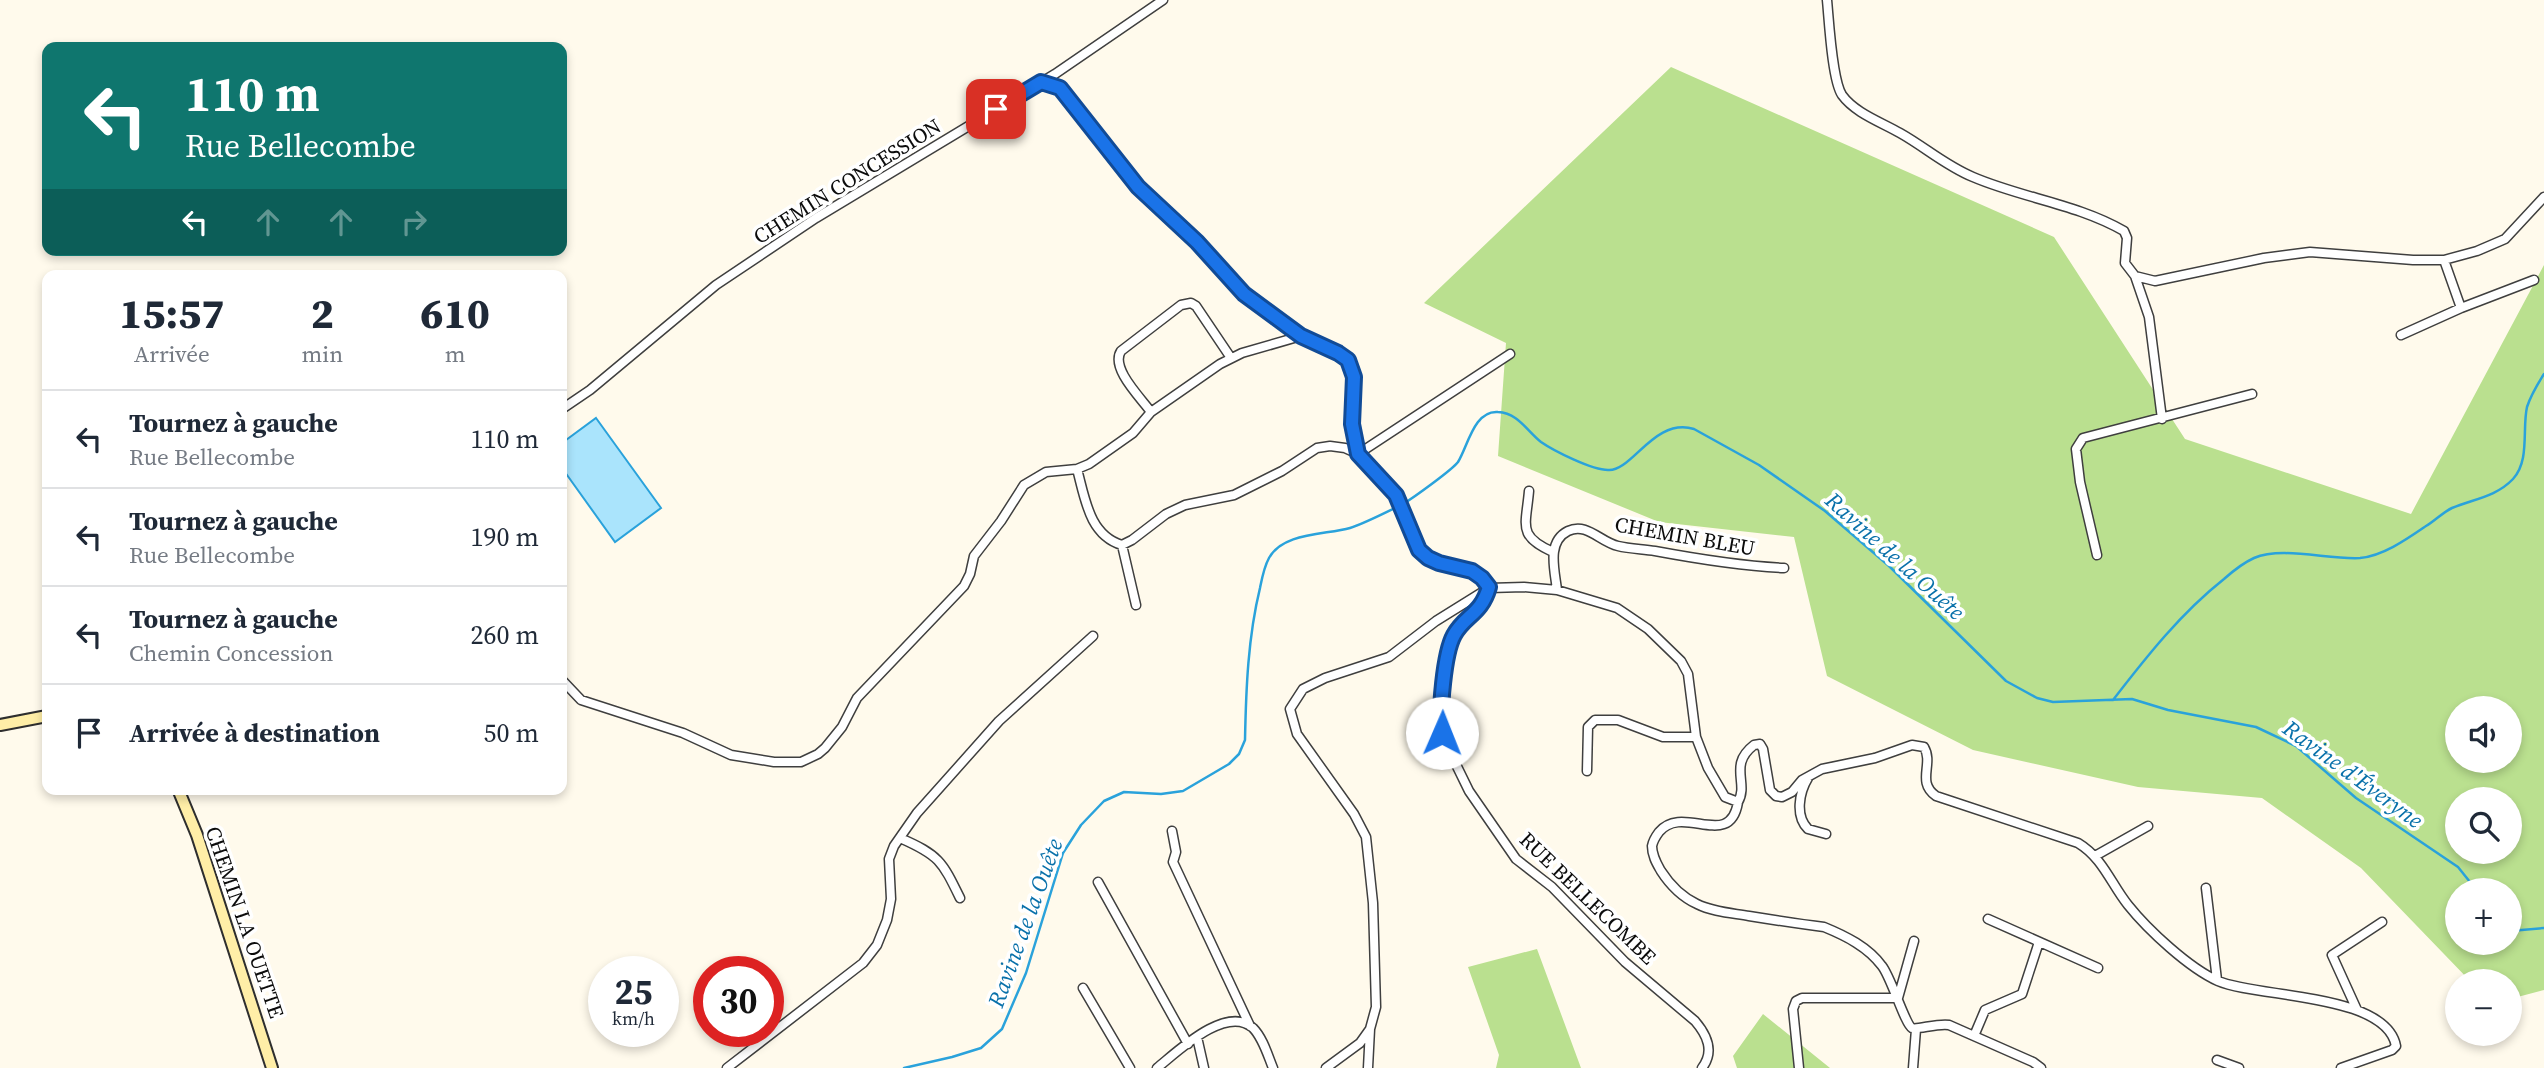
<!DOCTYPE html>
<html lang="fr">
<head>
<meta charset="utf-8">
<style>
  :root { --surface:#fff; --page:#f2f2f3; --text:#1f2937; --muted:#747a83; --line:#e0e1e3 }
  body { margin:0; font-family:"Source Serif 4",serif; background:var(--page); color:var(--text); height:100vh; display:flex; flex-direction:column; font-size:26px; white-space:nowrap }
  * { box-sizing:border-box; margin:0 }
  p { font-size:23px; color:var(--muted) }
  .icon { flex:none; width:38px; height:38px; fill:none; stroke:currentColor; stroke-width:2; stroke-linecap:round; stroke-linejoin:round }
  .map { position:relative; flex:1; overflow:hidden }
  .details { position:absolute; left:42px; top:270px; width:525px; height:525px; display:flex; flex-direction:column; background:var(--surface); border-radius:14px; box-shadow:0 4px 10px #0003 }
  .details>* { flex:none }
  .hud { position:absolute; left:42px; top:42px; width:525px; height:214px; border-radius:14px; box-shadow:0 4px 10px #0003; background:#0f766e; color:#fff; overflow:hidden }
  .controls { position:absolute; left:2445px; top:696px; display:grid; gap:14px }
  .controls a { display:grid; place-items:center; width:77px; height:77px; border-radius:50%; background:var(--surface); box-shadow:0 4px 10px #0003; font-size:35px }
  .speed { position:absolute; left:588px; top:956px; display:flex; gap:14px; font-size:35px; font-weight:700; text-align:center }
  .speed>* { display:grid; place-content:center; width:91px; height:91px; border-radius:50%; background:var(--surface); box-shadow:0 4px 10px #0003; line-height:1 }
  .speed small { font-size:18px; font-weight:400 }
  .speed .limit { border:10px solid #d22; background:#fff; color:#111 }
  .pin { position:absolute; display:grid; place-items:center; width:60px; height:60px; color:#fff; margin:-30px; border-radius:14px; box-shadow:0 4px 10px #0006 }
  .me { position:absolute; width:77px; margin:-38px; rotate:1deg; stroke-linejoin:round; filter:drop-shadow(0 0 5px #0008) }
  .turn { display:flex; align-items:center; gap:24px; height:147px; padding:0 28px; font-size:32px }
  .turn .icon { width:91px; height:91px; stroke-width:2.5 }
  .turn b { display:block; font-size:49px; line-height:60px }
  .lanes { display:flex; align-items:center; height:66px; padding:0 28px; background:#0003; justify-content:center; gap:35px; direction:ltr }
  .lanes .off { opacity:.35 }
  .eta { display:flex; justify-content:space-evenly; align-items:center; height:119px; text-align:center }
  .eta b { font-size:42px; font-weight:800; line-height:49px }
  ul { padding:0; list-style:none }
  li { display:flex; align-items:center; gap:21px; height:98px; padding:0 28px; border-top:2px solid var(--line) }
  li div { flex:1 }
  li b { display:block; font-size:26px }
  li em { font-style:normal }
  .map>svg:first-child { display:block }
  .forest { fill:#bae08f; fill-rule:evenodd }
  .water { fill:#aae4fc; stroke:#2aa2db; stroke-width:2 }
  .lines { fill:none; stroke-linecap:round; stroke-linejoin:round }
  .stream { stroke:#2aa2db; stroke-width:2.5 }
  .street-casing { stroke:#3f3f3f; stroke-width:11 }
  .secondary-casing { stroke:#2e2e2e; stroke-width:14 }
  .street { stroke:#fff; stroke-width:8 }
  .secondary { stroke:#ffeea7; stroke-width:10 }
  .route-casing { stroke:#114b97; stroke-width:18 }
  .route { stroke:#1a73e8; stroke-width:12 }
  .labels { text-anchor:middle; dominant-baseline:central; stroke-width:7; stroke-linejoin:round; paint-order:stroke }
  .street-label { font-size:21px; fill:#0c0c0c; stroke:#fff }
  .water-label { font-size:23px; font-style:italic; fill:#0971aa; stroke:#fff }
</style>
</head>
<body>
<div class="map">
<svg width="2544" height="1068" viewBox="0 0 2544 1068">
  <rect width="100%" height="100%" fill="#fffaec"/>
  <path class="forest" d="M1671,67l383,170 131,202 226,75 133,-249v725l-34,9v-17h-39l-110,-114 -99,-70 -124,-11 -165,-37 -146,-74 -33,-139 -135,-15 -161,-66 8,-113 -82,-40zM2457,709h53v52h-53zM2457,800h53v52h-53zM2457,891h53v52h-53z
    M1537,949l44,119h-85l3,-13 -31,-88z
    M1763,1014l67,54h-93l-4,-12z"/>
  <path class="water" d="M596,418l65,90 -46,34 -53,-74v-25z"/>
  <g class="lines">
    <path class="stream" d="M2113,700c34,-44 68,-87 111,-121 9,-8 19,-16 30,-21 28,-12 75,2 106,0 23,-2 47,-19 66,-32 9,-5 17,-14 26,-18 21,-9 44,-11 61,-29 17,-18 9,-50 14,-72 4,-12 10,-22 17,-33
      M2510,931l34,-3
      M904,1068l48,-11 29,-9 21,-19 24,-56 37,-120 18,-28 23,-24 20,-9 37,2 22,-3 46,-27 10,-10 6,-14c1,-51 3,-103 15,-152 2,-10 4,-21 9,-30 14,-26 57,-23 81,-30 13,-4 41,-18 53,-24 10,-6 49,-34 55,-42 10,-16 16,-52 40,-50 20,1 29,19 43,30 13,9 51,28 67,28 24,2 46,-53 86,-41l65,36 66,46 64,55 117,115 31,17 16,4 79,-3 36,11 88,17 40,19 60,52 102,69 12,15 3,9"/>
    <g class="street-casing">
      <path id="street" d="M1827,0c2,20 5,80 15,95 13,18 39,27 58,38 25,14 46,33 73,44 49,21 104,27 151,54l3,7 -2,25 10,13 20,5 109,-23 46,-6 103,8h31l33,-9 28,-12 39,-42
        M1041,82l19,5 78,100 59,55 47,52 57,42 37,17 10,8 6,16 -2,47 6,30 38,41 23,54 9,9 11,5 33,8 10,7 7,10 -4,13 -25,26 -11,20 -8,75 5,22 23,47 47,68 36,28 73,75 70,59c12,14 20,30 7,47
        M2444,260l17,48
        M2135,276l14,41 13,102
        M2401,335l60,-27 73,-28
        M562,409l28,-19 126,-105 100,-67 239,-144 108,-74
        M1151,412c-10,-14 -41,-44 -30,-61l60,-46 10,-2 5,3 35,52
        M1077,469c8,29 12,66 45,76l10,-5 34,-26 19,-9 49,-10 48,-24 35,-23 13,-2 15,2 13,6 152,-100
        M1529,491c-3,35 -12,45 24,61
        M1122,545l14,60
        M2097,555l-17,-73 -4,-33 7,-11 169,-44
        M1557,590c-2,-19 -11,-48 11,-59 19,-9 32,11 50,15 12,3 25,3 37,5 43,8 85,15 129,17
        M562,680l19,20 102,33 48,22 43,7h27l17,-8 7,-6 17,-21 15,-29 107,-112 6,-12 4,-18 27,-35 23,-36 22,-13 31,-3 12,-5 44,-31 18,-21 69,-48 22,-11 59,-17
        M1587,771l1,-44 7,-7h23l45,17h33
        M1808,778c-9,15 -13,38 0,51l18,5
        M1738,802c-8,49 -55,1 -79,30 -3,4 -6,9 -7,14 0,10 5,18 9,25 9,14 21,26 36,33 16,8 35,9 52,12 25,4 50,8 75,11 22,9 44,20 58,39 9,11 23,58 30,62 5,2 26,-5 37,-3l84,37 8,6
        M1172,831l4,21 -3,10 77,164
        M900,838c39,17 42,23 60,60
        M2095,856l53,-30
        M1098,882l90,162
        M2206,888l11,92
        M1988,919l110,49
        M1083,988l47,80
        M2357,1010l-25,-55 50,-33
        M1974,1036l11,-26 37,-16 17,-52
        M1197,1037l7,31
        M2217,1060l22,8
        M727,1068l136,-105 14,-18 10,-25 4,-21 -2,-40 5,-13 23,-33 82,-92 94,-85
        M1157,1068c20,-16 69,-64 96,-40 10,10 15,28 20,40
        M1326,1068l34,-25 10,-14 6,-22 -3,-104 -7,-66 -12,-23 -57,-80 -7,-25 13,-20 22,-11 64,-21 47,-36 53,-33 35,-1 33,3 60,18 31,21 33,32 7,13 8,63 12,31 17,29 13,5c11,-19 -10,-37 16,-57l6,-1 3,5 7,41 6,6 6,1 10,-5 10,-12 20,-11 53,-11 37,-13 12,2c10,17 -8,35 12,49l142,47c25,15 33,41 50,62 20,25 61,63 90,76 40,17 168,12 178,65l-4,4 -51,18
        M1368,1068l2,-39
        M1799,1068l-6,-59 3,-8 6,-3h96l16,-57
        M1913,1068l3,-39"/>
    </g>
    <g class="secondary-casing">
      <path id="secondary" d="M0,725l47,-9
        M178,789l19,46 75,233"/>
    </g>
    <use href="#street" class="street"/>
    <use href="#secondary" class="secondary"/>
  </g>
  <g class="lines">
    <g class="route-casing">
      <path id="route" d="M996,109l45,-27 19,6 78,99 59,55 47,52 57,42 37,17 10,7 6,17 -2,47 6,30 38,41 23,55 9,8 11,5 33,8 10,7 7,9c-8,28 -24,28 -35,48 -10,18 -15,77 -12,98"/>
    </g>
    <use href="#route" class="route"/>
  </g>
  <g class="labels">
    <g class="street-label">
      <text transform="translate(847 181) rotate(-32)">CHEMIN CONCESSION</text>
      <text transform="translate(1685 536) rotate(10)">CHEMIN BLEU</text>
      <text transform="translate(1588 898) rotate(44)">RUE BELLECOMBE</text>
      <text transform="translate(245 922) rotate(71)">CHEMIN LA OUETTE</text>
    </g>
    <g class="water-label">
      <text transform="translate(1895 556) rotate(42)">Ravine de la Ouête</text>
      <text transform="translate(2353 774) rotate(36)">Ravine d'Éveryne</text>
      <text transform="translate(1025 923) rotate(-70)">Ravine de la Ouête</text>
    </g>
  </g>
</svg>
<div class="controls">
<a><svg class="icon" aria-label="sound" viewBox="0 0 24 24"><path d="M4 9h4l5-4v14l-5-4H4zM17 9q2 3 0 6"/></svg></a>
<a><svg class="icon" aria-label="search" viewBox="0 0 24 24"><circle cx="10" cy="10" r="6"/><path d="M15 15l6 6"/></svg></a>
<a>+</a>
<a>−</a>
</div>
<div class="speed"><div>25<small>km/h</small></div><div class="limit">30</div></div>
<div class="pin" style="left:996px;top:109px;background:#d93025"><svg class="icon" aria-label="arrive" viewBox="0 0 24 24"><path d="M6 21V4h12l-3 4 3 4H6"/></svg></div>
<svg class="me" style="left:1442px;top:733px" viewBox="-20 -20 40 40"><circle r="19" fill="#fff"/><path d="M0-13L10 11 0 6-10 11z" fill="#1a73e8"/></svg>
<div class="hud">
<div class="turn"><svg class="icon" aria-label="left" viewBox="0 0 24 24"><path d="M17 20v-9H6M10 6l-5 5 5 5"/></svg><div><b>110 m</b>Rue Bellecombe</div></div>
<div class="lanes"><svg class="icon" aria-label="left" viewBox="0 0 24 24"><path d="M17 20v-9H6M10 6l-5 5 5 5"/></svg><svg class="icon off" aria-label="ahead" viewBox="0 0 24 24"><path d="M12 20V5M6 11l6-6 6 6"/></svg><svg class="icon off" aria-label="ahead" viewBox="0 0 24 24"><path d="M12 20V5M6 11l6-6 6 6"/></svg><svg class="icon off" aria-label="right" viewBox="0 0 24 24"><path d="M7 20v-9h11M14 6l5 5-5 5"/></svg></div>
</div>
<section class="details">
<div class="eta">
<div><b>15:57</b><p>Arrivée</p></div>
<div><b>2</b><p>min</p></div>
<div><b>610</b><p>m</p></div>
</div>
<ul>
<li><svg class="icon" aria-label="left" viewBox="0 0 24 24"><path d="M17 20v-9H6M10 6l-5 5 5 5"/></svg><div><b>Tournez à gauche</b><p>Rue Bellecombe</p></div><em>110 m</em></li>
<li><svg class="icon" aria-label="left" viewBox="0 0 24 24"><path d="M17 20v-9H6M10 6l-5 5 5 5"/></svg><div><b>Tournez à gauche</b><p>Rue Bellecombe</p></div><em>190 m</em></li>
<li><svg class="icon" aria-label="left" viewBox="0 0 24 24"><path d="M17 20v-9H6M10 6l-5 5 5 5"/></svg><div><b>Tournez à gauche</b><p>Chemin Concession</p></div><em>260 m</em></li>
<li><svg class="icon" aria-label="arrive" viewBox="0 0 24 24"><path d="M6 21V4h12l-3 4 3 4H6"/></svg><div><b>Arrivée à destination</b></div><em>50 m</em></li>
</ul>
</section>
</div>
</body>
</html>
